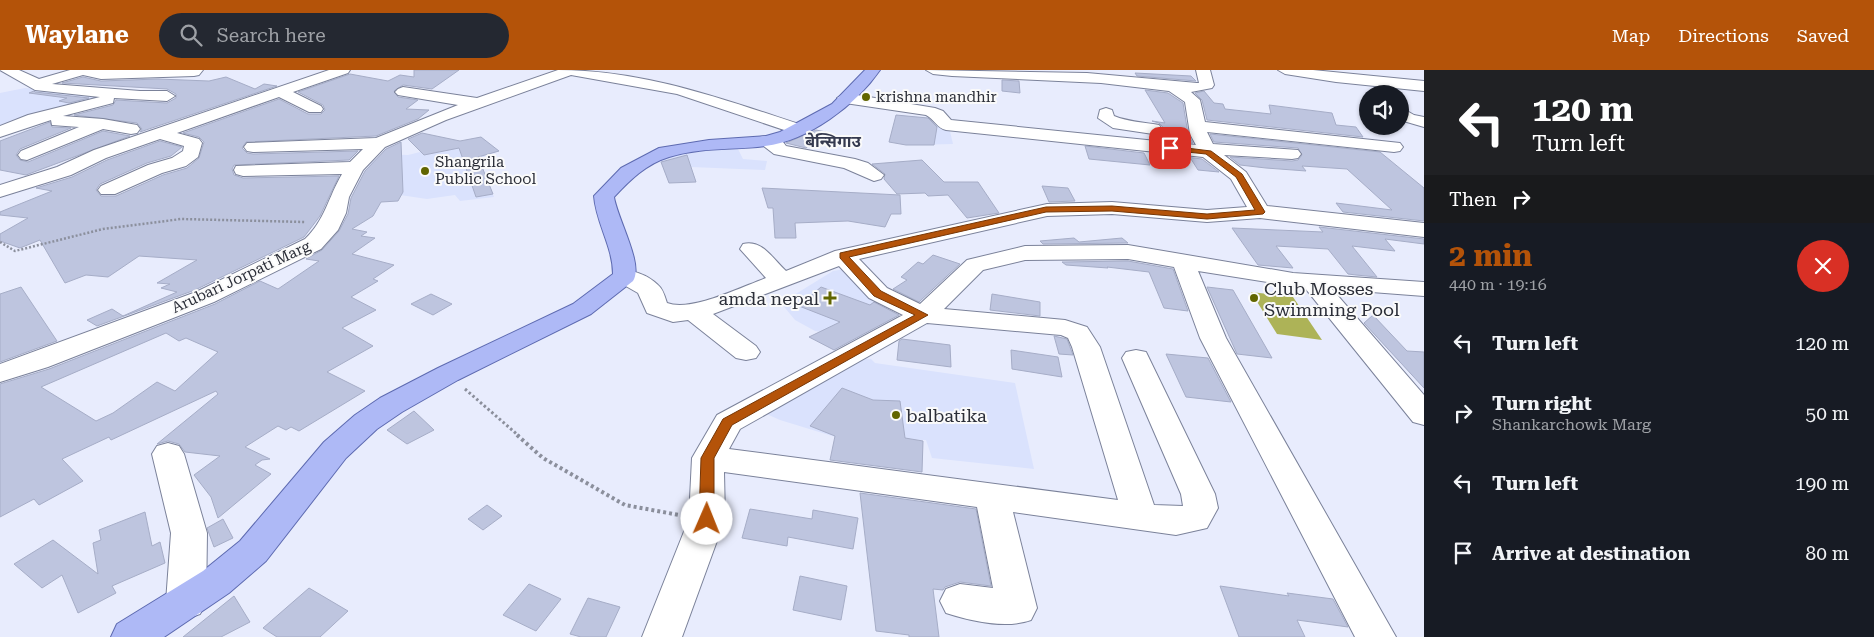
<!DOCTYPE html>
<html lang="en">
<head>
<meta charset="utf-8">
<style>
  :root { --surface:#171b24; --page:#242831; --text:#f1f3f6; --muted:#9ea1a6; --accent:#b45309 }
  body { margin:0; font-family:"Roboto Serif","Noto Sans Devanagari",serif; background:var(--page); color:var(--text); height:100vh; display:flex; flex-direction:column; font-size:19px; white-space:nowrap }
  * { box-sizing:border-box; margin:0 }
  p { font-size:16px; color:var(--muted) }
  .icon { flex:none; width:28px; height:28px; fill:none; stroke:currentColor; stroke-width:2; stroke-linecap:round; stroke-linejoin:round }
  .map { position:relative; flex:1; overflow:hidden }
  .details { display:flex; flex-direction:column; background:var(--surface); width:450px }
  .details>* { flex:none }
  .guide { background:#202124; color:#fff; overflow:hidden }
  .fabs { position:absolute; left:1359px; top:15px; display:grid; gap:10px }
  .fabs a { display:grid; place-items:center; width:50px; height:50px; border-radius:50%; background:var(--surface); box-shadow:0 1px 4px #0004; font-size:25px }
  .pin { position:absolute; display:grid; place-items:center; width:42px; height:42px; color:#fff; margin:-21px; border-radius:10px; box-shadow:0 2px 8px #0006 }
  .me { position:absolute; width:55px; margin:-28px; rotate:1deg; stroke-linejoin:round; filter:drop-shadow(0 0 4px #0008) }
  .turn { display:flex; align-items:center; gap:18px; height:105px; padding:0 25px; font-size:22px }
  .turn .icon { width:65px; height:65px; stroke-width:2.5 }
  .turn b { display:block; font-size:35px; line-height:42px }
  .then { display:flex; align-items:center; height:48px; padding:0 25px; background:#0003; gap:10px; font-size:19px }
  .round { display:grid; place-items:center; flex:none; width:52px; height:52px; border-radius:26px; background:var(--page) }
  .head { display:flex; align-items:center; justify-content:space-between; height:85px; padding:0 25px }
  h1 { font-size:30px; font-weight:700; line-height:38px; color:var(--accent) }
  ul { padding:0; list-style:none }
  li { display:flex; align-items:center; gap:15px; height:70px; padding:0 25px }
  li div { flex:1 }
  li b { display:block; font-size:19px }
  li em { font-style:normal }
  header { display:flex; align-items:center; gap:30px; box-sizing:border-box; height:70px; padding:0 25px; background:var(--accent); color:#fff }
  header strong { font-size:24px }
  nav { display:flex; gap:28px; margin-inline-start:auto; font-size:18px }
  .search { width:350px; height:45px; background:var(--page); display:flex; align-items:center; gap:12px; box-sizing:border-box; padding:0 18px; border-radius:28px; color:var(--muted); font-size:19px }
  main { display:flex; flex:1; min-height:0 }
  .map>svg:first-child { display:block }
  .built { fill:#dae2fd }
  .water { fill:#adb357 }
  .building { fill:#bec5df; stroke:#a6adc7; fill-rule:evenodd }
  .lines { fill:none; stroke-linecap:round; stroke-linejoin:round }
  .minor-casing { stroke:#7b829a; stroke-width:2 }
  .major-casing { stroke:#5d6ab0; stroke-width:2 }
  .path-far2 { stroke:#8b8f9c; stroke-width:2.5; stroke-dasharray:2 2; stroke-linecap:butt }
  .path-far1 { stroke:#8b8f9c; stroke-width:3; stroke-dasharray:2.5 2.5; stroke-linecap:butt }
  .path { stroke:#8b8f9c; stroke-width:4; stroke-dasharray:3 3; stroke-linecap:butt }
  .minor { fill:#fff; fill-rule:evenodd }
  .major { fill:#aeb9f6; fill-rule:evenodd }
  .route { fill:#b45309; stroke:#753606 }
  .poi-dot { fill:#616500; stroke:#fafafa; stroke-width:2 }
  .labels { text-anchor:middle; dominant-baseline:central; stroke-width:4; stroke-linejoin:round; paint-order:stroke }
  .far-poi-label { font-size:15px; fill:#2b2e38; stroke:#fafafa; text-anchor:start }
  .far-street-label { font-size:15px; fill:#2b2e38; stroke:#fafafa }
  .far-neighbourhood-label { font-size:16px; font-weight:bold; fill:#353a4f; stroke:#fafafa }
  .poi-label { font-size:18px; fill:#2b2e38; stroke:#fafafa; text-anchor:start }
</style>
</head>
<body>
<header>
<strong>Waylane</strong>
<div class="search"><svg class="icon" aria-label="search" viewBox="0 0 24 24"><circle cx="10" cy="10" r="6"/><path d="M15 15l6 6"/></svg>Search here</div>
<nav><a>Map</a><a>Directions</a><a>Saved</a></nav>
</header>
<main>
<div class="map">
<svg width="1424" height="567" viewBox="0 0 1424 567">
  <rect width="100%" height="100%" fill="#e8ecfd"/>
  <path class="built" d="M25,18l97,6 -122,32v-33z
    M896,45l51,4 6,25 -40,1 -20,-18z
    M481,67l18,14 -14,4 -4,10 13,32 -34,4 -5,-6 -28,4 -27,-4 -37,-19 8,-13 11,-9 26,1z
    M736,75l7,14 24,2 -2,9 -74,-3 5,14 -27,2 -11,-27z
    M852,198l25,40 -44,26 -18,-3 -20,-11 -14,-17 52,-32z
    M852,287l19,2 4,4 140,20 19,86 -102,-11 -6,-18 -84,-1 -62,-19 -20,-9z"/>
  <path class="water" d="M1251,222l42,5 29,43 -45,-6z"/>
  <path class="building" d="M414,0h45l-27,19 -29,-4 -9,6 4,6 20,3 -12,9 23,1 -11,9 -42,17 -130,6 -4,6 5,5 6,1 105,-3 -9,9 -115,5 -2,4 2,6 9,3 96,-2 -19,40 -16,21 -109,53 -98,36 -10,-6 25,-11 11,7 54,-24 -16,-4 9,-4 -13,-1 40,-23 -58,-4 -31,21 -22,-2 -21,8 -25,-43 -20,8 -20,-7v-7l28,-16 -28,-3v-3l52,-21 -16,-3 36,-11 35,-17 53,-19 22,6 -11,9 -24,7 -47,21 -4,6 5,6h15l47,-21 24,-7 12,-10 5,-16 -5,-5 -16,-4 96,-34 29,15h13l4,-4 -2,-5 -25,-13 52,-18 38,7 12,-6 14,2z
    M1135,3l56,3 5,5 -59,-5z
    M83,7l18,4 57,-2 51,2 17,-4 29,12 9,-5 13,2 -137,46 2,-3 -5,-6 -63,-8 39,-10 3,-5 51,3 9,-5v-4l-9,-5 -105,-6z
    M1002,10l17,1 1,12 -18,-2z
    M1145,20l23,3 15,10 5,31 5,9 -32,-3 -2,-5 5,-7 -5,-5 -7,-2 13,2z
    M34,21l1,1 54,6 -20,5 -10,-2 8,-3 -38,-5z
    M1204,21l10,12 9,1 2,5 46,5 -2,-9 63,8 4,12 20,2 7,10 -156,-17 -5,-20 -7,-7z
    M896,45l32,3 9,9 -3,18h-28l-17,-3z
    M50,52l2,5 19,1 -51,21 -4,6 4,5 8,2 75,-31 27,5 -104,39 -26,-5v-29z
    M816,60l10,2 -20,16 -20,-5z
    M422,63l38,8 21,-4 18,14 -21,6 15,37 -17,3 -17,-49 -35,7 -16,-16z
    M1210,64l170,18 44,36v33l-81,-9 -7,-9 56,7 -45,-41 -45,-3 4,5 -40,-3 -26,-3 -10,-8 62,4 6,-1 4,-5 -4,-7 -84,-6z
    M401,72l2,50 -5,9 -17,1 -8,14 -21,13 15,3 -6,4 14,2 -23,16 42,11 -21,14 5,2 -27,16 25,13 -34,18 31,18 -46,26 38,19 -66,40 -8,-4 -5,3 -8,-4 -33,21 25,12 -8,1 -7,5 16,9 -53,44 -7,-21 -17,-22 26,-19 -35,-4 -6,-8 -11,-3 -11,3 61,-50 -2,-3 -105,49 -2,-3 -47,22 21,22 -44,24 -5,-6 -34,18v-133l49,-15 166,-65 45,-23 18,8 41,-28 -13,-2 16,-9 17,-19 9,-17 3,-16 14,-27 21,-22zM166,263l13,8 7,-3 32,14 -43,39 -18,-9 -44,31 -17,8 -55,-34z
    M1085,76l59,7 6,12 -61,-6z
    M687,85l9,27 -27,1 -8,-21z
    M1169,85l33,4 17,13 -21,-2 -7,-11z
    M922,90l22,22h34l21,31 -32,5 -19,-23 -20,1 -3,-3 -28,1 -13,-15 1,-5 -13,-10z
    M1042,116l26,2 7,13 -26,1z
    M762,118l138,7 1,19h-10l-6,13 -37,-6 -53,2 1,15h-21l-2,-30h-5z
    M1319,157l105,12v5l-39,-5 10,12 -43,-5 25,31 -21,-2 -8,-1 -20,-25 -52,-3 17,22 -35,-3 -26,-37 91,4z
    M1074,168l5,4 43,-4 6,5 -85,1 -3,-3z
    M933,185l27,9 -41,38 -26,-13 14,-9 -6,-3 17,-15 5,2z
    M1128,191l45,8 15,42 -24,-3 -15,-36 -42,-5 1,1 -42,-3 -4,-3z
    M21,217l36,54 -57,21v-68z
    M821,217l49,18 4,-3 25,13 -65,35 -25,-13 31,-15 -41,-16z
    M1207,217l26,3 39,68 -35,-4z
    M431,224l21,10 -19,11 -22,-11z
    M992,224l48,8v14l-50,-6z
    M1373,245l34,36 17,1v36l-60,-65z
    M1054,266l13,3 6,16 -14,-1z
    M902,269l48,6 1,22 -54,-7 2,-19z
    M1011,280l47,7 4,20 -50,-8z
    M1166,284l42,4 23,44 -45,-5z
    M842,318l31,12 27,1 5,37 18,3 -1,31 -92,-12 5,-24 -25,-10z
    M414,341l20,19 -27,14 -20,-14z
    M860,423l116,16 15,77 -31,-4 -15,5 -2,3 -10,-1 6,48h-30v-2l-33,-4z
    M487,435l15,11 -19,14 -15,-11z
    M750,439l62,10 1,-9 45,8 -5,31 -65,-12 -1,9 -45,-8z
    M145,442l7,34 8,-4 5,21 -53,23 4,7 -38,20 -16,-38 -20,13 -28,-24 39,-24 45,34 -5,-31 8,-3 -2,-10z
    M223,449l10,19 -19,9 -7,-19z
    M800,506l47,10 -6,34 -48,-10z
    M529,514l32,15 -25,32 -33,-16z
    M1220,516l69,10 -2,-3 46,6 15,28 -51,-7 8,17h-66z
    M309,518l39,23 -28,26h-43l-14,-9z
    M234,526l16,26 -29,15h-38z
    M588,528l32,9 -14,30h-25l-11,-3z"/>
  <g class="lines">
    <g class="minor-casing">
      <path id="minor" d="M0,0h19l20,9 31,-9h133l-4,5 -5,1 -93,3 -18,-4 -31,9 88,7h27l8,5 -8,5 -53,-3 -1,5 -50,13 40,3 34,6 3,4 -3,4 -6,1 -28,-5 -76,31 -6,-1 -3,-4 3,-4 58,-24 -27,-2 -1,-5 -51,17v-11l28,-11 72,-18 -65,-7z
        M329,0h21l-2,3 -55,19 28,14 2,3 -2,3h-12l-30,-15 -102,36 22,6 3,4 -4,14 -12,9 -24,7 -47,21h-14l-3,-4 3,-4 47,-21 24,-7 11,-7 1,-5 -24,-7 -54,19 -35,17 -71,22v-12l57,-18 37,-17z
        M558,0c86,0 164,29 244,55l3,4 -3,4 -6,1 -119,-40 -106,-19 -125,45 -61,27 -22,23 -14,27 -3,16 -8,17 -17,19 -107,53 -166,65 -48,15v-18l196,-72 109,-53c20,-19 23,-41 37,-65l-99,2 -7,-2 -2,-4 2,-4 114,-4 13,-13 -110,3 -6,-1 -3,-4 3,-4 129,-5 82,-33 -60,-10 -3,-3 3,-3 5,-2 74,11z
        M926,0l161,3 110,10h2l-3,-13h14l4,15 -2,3 -21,4 9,8 5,22 195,21 3,4 -3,4 -6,1 -187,-20 6,12 85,6 3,4 -3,4 -6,1 -68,-4 22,17 21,34 157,17v14l-164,-19 -53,4 -95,-8 -65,2 -188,43 28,29 33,16 47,-44 58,-14 103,-1 165,28 131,9v14l-92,-7 92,106v30l-11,-3 -108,-134 -107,-17 28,67 170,299h-41l-155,-299 -26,-71 -46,-8 -103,1 -42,10 -39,39 121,11 22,7 13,20 54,158 29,1 -2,-12 -59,-136 4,-6 10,-2 10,2 69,142 3,14 -11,20 -31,7 -163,-23 24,96 -6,12c-25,9 -60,1 -85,-7l-6,-12 6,-12 14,-5 33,4 -16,-81 -253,-35 1,47 -43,118h-40l47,-118 3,-61 25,-43 186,-100 -34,-17 -30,-32 -126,48 43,32 4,6 -4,6 -10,2 -10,-2 -48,-38 -15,2 -26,-9 -9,-20 -21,-12 -4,-5 4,-5c13,-3 31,4 41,14 5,4 7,12 9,18 25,9 74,-16 99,-25l-26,-29 3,-5c19,-5 30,15 43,27l49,-20 212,-47 65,-2 95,8 40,-3 -16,-28 -28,-22 -257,-27c-9,-2 -12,-11 -20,-15l-81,-12 -8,-5 8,-5 90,15 8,3 8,9 245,25 -6,-11 -5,-32 -16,-11 -68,-8 -149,-7 -19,-2zM927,253l134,12 7,3 4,9 46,153 -389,-51 11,-20z
        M1278,0h35l111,11v10l-88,-9 -51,-8z
        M1400,37l14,8 10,2v10l-24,-7z
        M1106,38l6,2 2,6c14,6 30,6 45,9l3,4 -3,4 -6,1 -40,-6 -15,-10 2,-8z
        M766,66l17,6 3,4 69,13 13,4 16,12 -3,4 -7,2 -30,-13 -70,-14 -17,-13 3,-4z
        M168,373l11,3 5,8 23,79 -1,69 -6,12 -14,5 -14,-5 -6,-12 5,-69 -19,-79 5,-8z"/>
    </g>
    <g class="major-casing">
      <path id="major" d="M865,0h15c-24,35 -72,71 -115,76 -31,4 -65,1 -96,11 -23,7 -39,23 -55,40 3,21 30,68 19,84l-42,33 -133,66 -56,32 -25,17 -31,29 -80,103 -37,32 -65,44h-53l6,-13 86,-53 37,-30 84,-99 31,-27 25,-17 58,-30 135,-64 40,-30c0,-27 -17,-51 -19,-78l27,-28 38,-20 50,-8 57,-4 14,-4 52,-28z"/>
    </g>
    <path class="path-far2" d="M0,172l15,9 88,-22 78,-10 124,3"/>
    <path class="path-far1" d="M465,319l54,47"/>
    <path class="path" d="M517,365l26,23 82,47 54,10"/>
    <use href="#minor" class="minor"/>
    <use href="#major" class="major"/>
  </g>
  <path class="route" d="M1170,76l41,5 31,23 23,38 -2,2 -56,5 -95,-8 -66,1 -197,45 32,34 47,24 -196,110 -18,33v61l-2,4h-11l-2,-4 2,-61 22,-39 192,-104 -41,-19 -34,-38v-5l206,-46 66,-1 95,8 48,-4 -19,-33 -30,-23 -38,-4 -2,-2z"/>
  <g class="poi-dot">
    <circle cx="866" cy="27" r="5"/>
    <circle cx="425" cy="101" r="5"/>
    <path d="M827.5 220.5h5v5h5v5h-5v5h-5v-5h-5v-5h5z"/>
    <circle cx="1254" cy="228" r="5"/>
    <circle cx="896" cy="345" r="5"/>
  </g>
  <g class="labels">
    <g class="far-poi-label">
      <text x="876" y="27">krishna mandhir</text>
      <text x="435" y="92">Shangrila<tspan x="435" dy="17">Public School</tspan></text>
    </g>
    <g class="far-street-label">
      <text transform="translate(241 207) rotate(-25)">Arubari Jorpati Marg</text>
    </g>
    <g class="far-neighbourhood-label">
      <text x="833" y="71">बेन्सिगाउ</text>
    </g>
    <g class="poi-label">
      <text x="1264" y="218">Club Mosses<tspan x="1264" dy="21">Swimming Pool</tspan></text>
      <text x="819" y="228" text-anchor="end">amda nepal</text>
      <text x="906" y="345">balbatika</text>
    </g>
  </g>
</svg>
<div class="fabs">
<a><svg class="icon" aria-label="sound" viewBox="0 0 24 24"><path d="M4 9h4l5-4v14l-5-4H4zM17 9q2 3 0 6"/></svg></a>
</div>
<div class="pin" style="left:1170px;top:78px;background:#d93025"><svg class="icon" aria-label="arrive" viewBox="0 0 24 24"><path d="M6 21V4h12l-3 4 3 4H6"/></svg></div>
<svg class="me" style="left:707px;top:449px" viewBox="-20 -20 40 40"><circle r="19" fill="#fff"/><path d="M0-13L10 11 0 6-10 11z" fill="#b45309"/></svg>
</div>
<section class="details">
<div class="guide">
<div class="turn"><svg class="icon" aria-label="left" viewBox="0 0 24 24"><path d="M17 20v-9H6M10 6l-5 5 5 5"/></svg><div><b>120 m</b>Turn left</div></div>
<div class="then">Then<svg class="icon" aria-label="right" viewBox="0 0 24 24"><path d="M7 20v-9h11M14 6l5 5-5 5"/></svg></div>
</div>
<div class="head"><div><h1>2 min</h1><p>440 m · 19:16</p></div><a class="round" style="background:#d93025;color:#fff"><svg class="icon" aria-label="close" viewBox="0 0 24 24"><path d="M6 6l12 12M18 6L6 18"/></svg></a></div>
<ul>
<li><svg class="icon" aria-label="left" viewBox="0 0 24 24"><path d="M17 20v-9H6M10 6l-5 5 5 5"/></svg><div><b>Turn left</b></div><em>120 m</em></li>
<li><svg class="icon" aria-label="right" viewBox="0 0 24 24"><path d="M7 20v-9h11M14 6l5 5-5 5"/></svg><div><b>Turn right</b><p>Shankarchowk Marg</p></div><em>50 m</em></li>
<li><svg class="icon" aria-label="left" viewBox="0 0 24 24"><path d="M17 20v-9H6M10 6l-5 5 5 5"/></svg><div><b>Turn left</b></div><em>190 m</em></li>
<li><svg class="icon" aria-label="arrive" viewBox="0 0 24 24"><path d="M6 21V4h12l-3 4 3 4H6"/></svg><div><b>Arrive at destination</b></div><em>80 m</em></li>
</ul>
</section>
</main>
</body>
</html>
